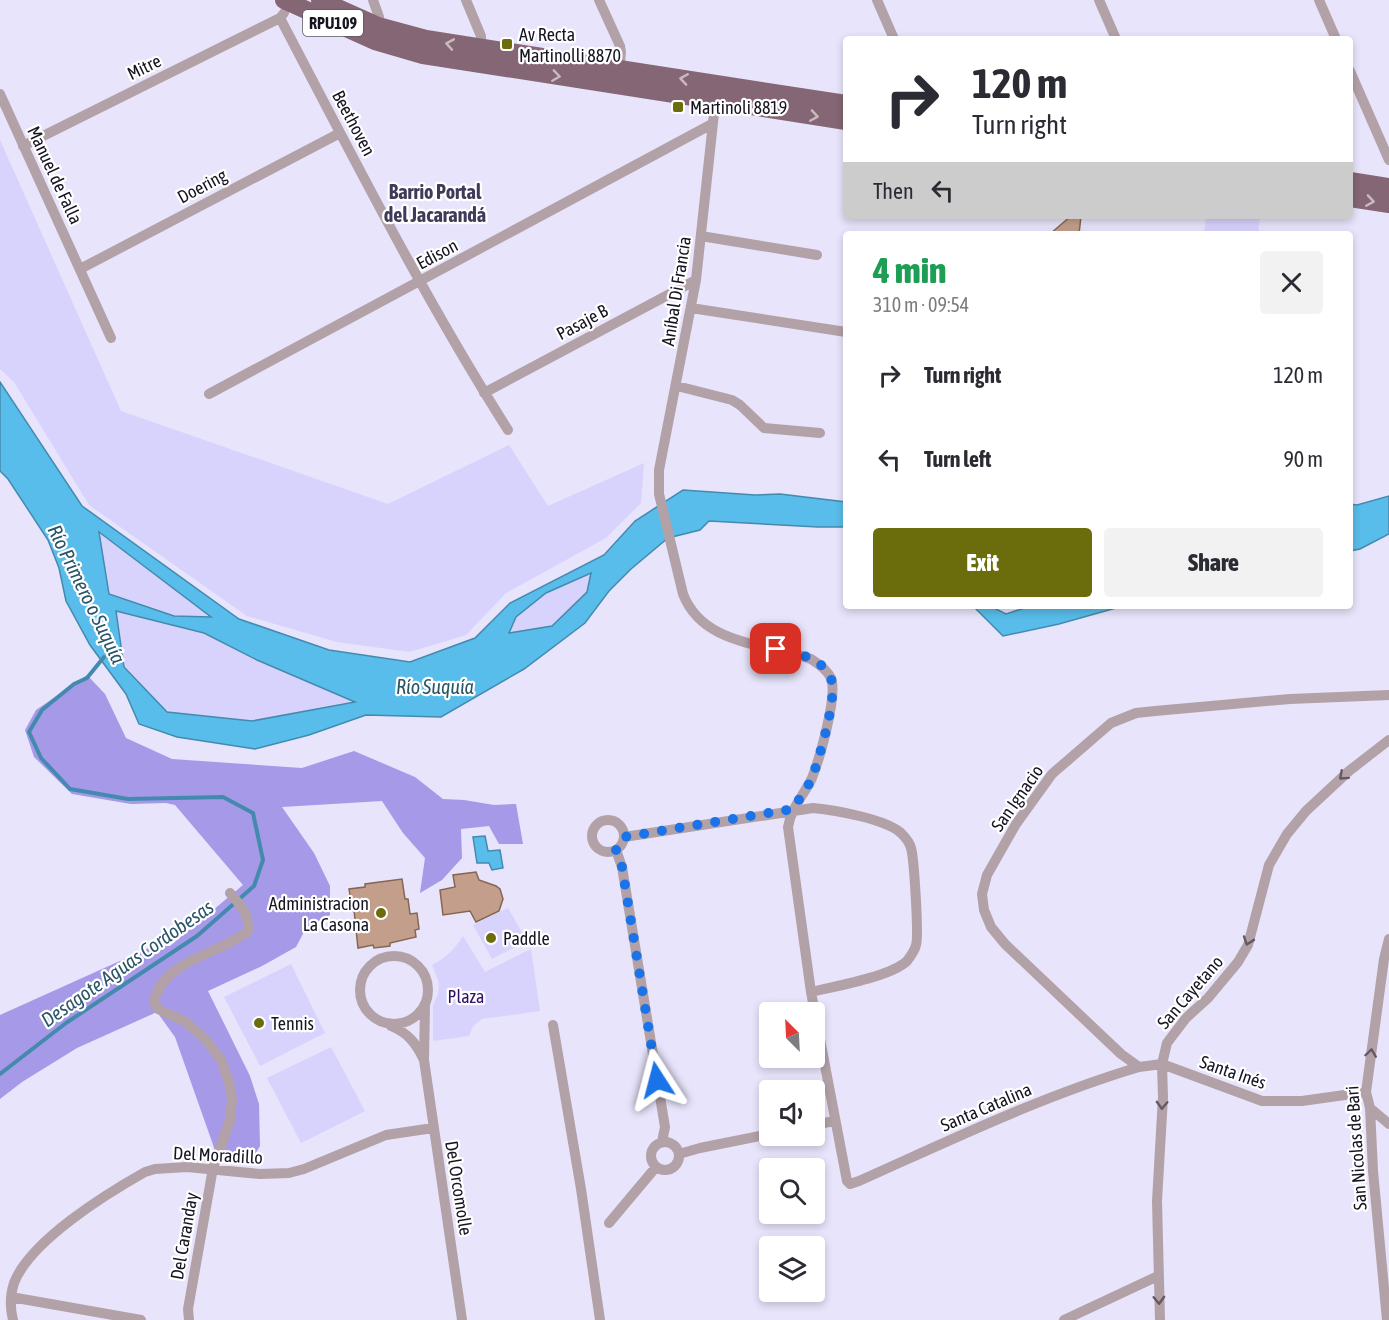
<!DOCTYPE html>
<html lang="en">
<head>
<meta charset="utf-8">
<style>
  :root { --surface:#fff; --page:#f2f2f3; --text:#2b2b33; --muted:#7c7c81; --accent:#6b6c0c }
  body { margin:0; font-family:"Asap Condensed",sans-serif; background:var(--page); color:var(--text); height:100vh; display:flex; flex-direction:column; font-size:22px; white-space:nowrap }
  * { box-sizing:border-box; margin:0 }
  p { font-size:20px; color:var(--muted) }
  .icon { flex:none; width:33px; height:33px; fill:none; stroke:currentColor; stroke-width:2; stroke-linecap:round; stroke-linejoin:round }
  .map { position:relative; flex:1; overflow:hidden }
  .sheet { position:absolute; left:843px; top:231px; width:510px; height:378px; display:flex; flex-direction:column; background:var(--surface); border-radius:6px; box-shadow:0 3px 9px #0003 }
  .sheet>* { flex:none }
  .banner { position:absolute; left:843px; top:36px; width:510px; height:183px; border-radius:6px; box-shadow:0 3px 9px #0003; background:#fff; color:var(--text); overflow:hidden }
  .needle { width:39px; rotate:336deg }
  .fabs { position:absolute; left:759px; top:1002px; display:grid; gap:12px }
  .fabs a { display:grid; place-items:center; width:66px; height:66px; border-radius:6px; background:var(--surface); box-shadow:0 3px 9px #0003; font-size:30px }
  .pin { position:absolute; display:grid; place-items:center; width:51px; height:51px; color:#fff; margin:-26px; border-radius:12px; box-shadow:0 3px 9px #0006 }
  .me { position:absolute; width:66px; margin:-33px; rotate:351deg; stroke-linejoin:round; filter:drop-shadow(0 0 4px #0008) }
  .turn { display:flex; align-items:center; gap:21px; height:126px; padding:0 30px; font-size:27px }
  .turn .icon { width:78px; height:78px; stroke-width:2.5 }
  .turn b { display:block; font-size:42px; line-height:51px }
  .then { display:flex; align-items:center; height:57px; padding:0 30px; background:#0003; gap:12px; font-size:22px }
  .round { display:grid; place-items:center; flex:none; width:63px; height:63px; border-radius:6px; background:var(--page) }
  .headline { display:flex; align-items:center; justify-content:space-between; height:102px; padding:0 30px }
  h1 { font-size:36px; font-weight:800; line-height:45px; color:#1e9e55 }
  .action { display:flex; gap:12px; margin-top:auto; padding:12px 30px }
  .action a { flex:1; height:69px; border-radius:6px; background:var(--accent); color:#fff; font-size:24px; font-weight:800; line-height:69px; text-align:center }
  .action a+a { background:var(--page); color:var(--text) }
  ul { padding:0; list-style:none }
  li { display:flex; align-items:center; gap:18px; height:84px; padding:0 30px }
  li div { flex:1 }
  li b { display:block; font-size:22px }
  li em { font-style:normal }
  .map>svg:first-child { display:block }
  .green { fill:#d7d3fd }
  .forest { fill:#a599e8 }
  .water { fill:#58bdea; stroke:#448aae; stroke-width:1.5; fill-rule:evenodd }
  .lines { fill:none; stroke-linecap:round; stroke-linejoin:round }
  .stream { stroke:#448aae; stroke-width:4 }
  .building { fill:#c39f8b; stroke:#876553; stroke-width:1.5 }
  .street { stroke:#b3a1a8; stroke-width:10 }
  .primary { stroke:#856674; stroke-width:18 }
  .oneway { stroke:#c8bac0 }
  .oneway2 { stroke:#645a64 }
  .route { stroke:#1a73e8; stroke-width:10; stroke-dasharray:0 18 }
  .poi-dot { fill:#6b6c0c; stroke:#fff; stroke-width:2 }
  .labels { text-anchor:middle; dominant-baseline:central; stroke-width:4.5; stroke-linejoin:round; paint-order:stroke }
  .shield { fill:#fff; stroke:#5c5a64; stroke-width:1.5 }
  .shield-label { font-size:16px; font-weight:bold; fill:#161421 }
  .poi-label { font-size:18px; fill:#161421; stroke:#fff; text-anchor:start }
  .street-label { font-size:18px; fill:#161421; stroke:#fff }
  .park-label { font-size:18px; fill:#30106c; stroke:#fff }
  .neighbourhood-label { font-size:20px; font-weight:bold; fill:#3e3a58; stroke:#fff }
  .water-label { font-size:20px; font-style:italic; fill:#2a5468; stroke:#fff }
</style>
</head>
<body>
<div class="map">
<svg width="1389" height="1320" viewBox="0 0 1389 1320">
  <rect width="100%" height="100%" fill="#e7e4fb"/>
  <path class="green" d="M0,140l121,271 267,93 121,-59 39,61 96,-43 -3,40 -35,35 -100,55 -40,42 -56,17 -73,-10 -90,-26 -158,-111 -75,-123 -14,-13z
    M1206,216h54l-2,18h-54z
    M98,532l114,86 -38,-2 -65,-22z
    M591,572l-4,20 -35,35 -44,7 8,-17 30,-24z
    M116,611l88,22 53,27 99,42 -104,19 -86,-9 -42,-45z
    M508,908l19,33 -35,18 -19,-34z
    M463,936l22,36 46,-23 9,62 -58,8 -9,7 -4,10 -36,5v-36l5,-11 1,-11 -7,-18c14,-7 23,-16 31,-29z
    M291,964l34,69 -65,33 -36,-69z
    M331,1047l34,64 -64,32 -34,-65z"/>
  <path class="forest" d="M87,675l18,19 21,44 46,21 130,9 52,-17 61,26 28,22 21,1 30,5 22,-1 7,40h-24l-10,-18 -28,3 1,29 -20,22 -22,13 5,-35 -22,-25 -21,-32 -100,6 32,46 16,33v29l-24,13 -10,19 -34,19 -54,25 42,85 9,28 1,42 -9,15 -22,2 -1,-4 -11,-3 -42,-119 -18,-25 -80,36 -55,34 -22,17v-84l162,-73 8,4 73,-61 -68,-80 -9,-2 -35,1 -59,-10 -38,-37 -9,-27 11,-20z"/>
  <path class="water" d="M0,382l82,124 157,113 90,31 81,12 65,-24 35,-35 94,-48 31,-34 48,-31 72,5 25,-1 66,8v25h-28l-109,-6 -9,9 -32,8 -37,31 -22,22 -24,32 -61,46 -83,48 -75,-2 -57,20 -54,14 -78,-12 -38,-13 -13,-30 -36,-49 -24,-44 -7,-33 -11,-28 -40,-61 -8,-8zM99,532l112,85 -37,-1 -65,-22zM591,573l-4,19 -35,34 -43,7 7,-16 30,-24zM116,611l88,22 53,27 98,42 -103,19 -85,-9 -43,-45z
    M1389,496v38l-29,15 -10,2v-47l7,1z
    M973,606h17l16,8 25,-8h92l-64,18 -56,12z
    M485,836l3,15 12,-1 3,18 -11,2 -3,-7h-12l-4,-26z"/>
  <g class="lines">
    <path class="stream" d="M0,1074l66,-51 131,-87 57,-50 9,-26 -10,-47 -30,-16 -95,2 -58,-10 -29,-31 -12,-26 13,-22 32,-26 13,-6 17,-21"/>
  </g>
  <path class="building" d="M1071,216h10l-2,18h-29z
    M476,872l3,8 17,6 4,3 3,10 -4,12 -23,11 -6,-11 -27,4 -3,-25 15,-3 -2,-12z
    M402,879l3,20h3l2,15 7,-1 2,16 -4,1 1,7 -26,6v3l-16,2 -1,-3 -15,3 -5,-47h-2l-2,-12 16,-2v-3z"/>
  <g class="lines">
    <path class="street" d="M373,0l6,17 -2,12
      M466,0l15,36v15
      M599,0l21,46 1,6 -2,21
      M877,0l17,39
      M1099,0l17,39
      M1319,0l17,39
      M280,18c73,139 144,280 228,412
      M1350,71l39,89
      M0,94l111,244
      M716,95l-20,185 -37,190v24l24,100c20,52 83,49 128,65 8,5 16,11 20,19 7,18 -12,82 -19,100 -8,17 -21,30 -24,49l23,165 36,189 3,3 9,-3c92,-41 183,-85 280,-114
      M23,146l257,-128 4,-5
      M701,236l116,19
      M80,269l260,-136
      M691,308l155,24
      M677,386l55,14 8,5 24,23 56,5
      M484,393l212,-113
      M209,394l503,-270
      M592 836a16 16 0 1 1 32 0a16 16 0 1 1-32 0Z
      M624,837l189,-29c21,2 73,11 88,25 4,4 9,10 10,15 3,10 8,88 5,97 -1,5 -6,12 -9,16 -17,16 -72,25 -96,31
      M616,850l6,17 43,260 -3,15
      M360 990a34 34 0 1 1 68 0a34 34 0 1 1-68 0Z
      M553,1025l28,164 19,131
      M391,1026c17,7 25,17 33,34l1,-54
      M424,1060l38,260
      M1366,1092l-64,9h-40l-100,-37 -23,3 -18,-13 -116,-110 -14,-17 -7,-17 -2,-16 5,-19 29,-51 36,-50 59,-51 25,-10 19,-2 135,-12 99,-4
      M1370,1108l19,16
      M814,1125l20,-4
      M651 1156a14 14 0 1 1 28 0a14 14 0 1 1-28 0Z
      M679,1154l21,-6 70,-14
      M609,1223l47,-56
      M11,1297l130,23
      M13,1320c-3,-12 -3,-25 1,-37 16,-42 92,-89 131,-111l10,-3 32,-2 73,7 29,-1 15,-4 82,-34 47,-7
      M189,1320l-1,-11 25,-141 17,-48 2,-20 -3,-18 -8,-22 -15,-20 -20,-18 -28,-13 -4,-7c8,-42 67,-48 94,-71 1,-18 -7,-25 -18,-38
      M1064,1320l94,-44
      M1160,1320l-3,-119 6,-104 -1,-33 5,-21 19,-25 22,-20 30,-36 10,-17 21,-80 18,-31 19,-23 43,-40 40,-31
      M1387,1320l-14,-149 -3,-63 -4,-16 18,-133 5,-20"/>
    <path class="primary" d="M284,0l91,41 48,14 423,66
      M320,0l58,26 48,13 420,65
      M1350,181l39,6
      M1350,198l39,6"/>
  </g>
  <defs><path id="oneway-chevron" d="M-2-3.5L2.5 0L-2 3.5" fill="none" stroke-width="1.6" stroke-linecap="round" stroke-linejoin="round" transform="scale(1.5)"/></defs>
  <g class="oneway">
    <use href="#oneway-chevron" transform="translate(450 44) rotate(-170)"/>
    <use href="#oneway-chevron" transform="translate(556 76) rotate(8)"/>
    <use href="#oneway-chevron" transform="translate(684 79) rotate(-171)"/>
    <use href="#oneway-chevron" transform="translate(814 116) rotate(9)"/>
    <use href="#oneway-chevron" transform="translate(1370 201) rotate(9)"/>
  </g>
  <g class="oneway2">
    <use href="#oneway-chevron" transform="translate(1343 776) rotate(138)"/>
    <use href="#oneway-chevron" transform="translate(1248 941) rotate(109)"/>
    <use href="#oneway-chevron" transform="translate(1371 1053) rotate(-82)"/>
    <use href="#oneway-chevron" transform="translate(1162 1105) rotate(92)"/>
    <use href="#oneway-chevron" transform="translate(1159 1300) rotate(88)"/>
  </g>
  <g class="lines">
    <path class="route" d="M657,1080l-35,-213 -6,-17 7,-8 1,-5 169,-28c6,-10 14,-20 19,-31 7,-19 26,-82 19,-99 -2,-4 -6,-9 -8,-12 -12,-12 -31,-14 -47,-18"/>
  </g>
  <g class="poi-dot">
    <rect x="501" y="38" width="12" height="12" rx="3"/>
    <rect x="672" y="101" width="12" height="12" rx="3"/>
    <circle cx="381" cy="913" r="6"/>
    <circle cx="491" cy="938" r="6"/>
    <circle cx="259" cy="1023" r="6"/>
  </g>
  <g class="labels">
    <rect class="shield" x="303" y="10" width="60" height="26" rx="4.5"/>
    <g class="shield-label">
      <text x="333" y="23">RPU109</text>
    </g>
    <g class="poi-label">
      <text x="519" y="34">Av Recta<tspan x="519" dy="21">Martinolli 8870</tspan></text>
      <text x="690" y="107">Martinoli 8819</text>
      <text x="369" y="903" text-anchor="end">Administracion<tspan x="369" dy="21">La Casona</tspan></text>
      <text x="503" y="938">Paddle</text>
      <text x="271" y="1023">Tennis</text>
    </g>
    <g class="street-label">
      <text transform="translate(144 67) rotate(-26)">Mitre</text>
      <text transform="translate(354 123) rotate(62)">Beethoven</text>
      <text transform="translate(55 175) rotate(65)">Manuel de Falla</text>
      <text transform="translate(202 186) rotate(-28)">Doering</text>
      <text transform="translate(437 254) rotate(-28)">Edison</text>
      <text transform="translate(676 291) rotate(-81)">Aníbal Di Francia</text>
      <text transform="translate(582 322) rotate(-28)">Pasaje B</text>
      <text transform="translate(1017 798) rotate(-55)">San Ignacio</text>
      <text transform="translate(1190 992) rotate(-49)">San Cayetano</text>
      <text transform="translate(1233 1072) rotate(19)">Santa Inés</text>
      <text transform="translate(986 1107) rotate(-23)">Santa Catalina</text>
      <text transform="translate(1356 1148) rotate(-94)">San Nicolas de Bari</text>
      <text transform="translate(218 1155) rotate(3)">Del Moradillo</text>
      <text transform="translate(459 1188) rotate(81)">Del Orcomolle</text>
      <text transform="translate(184 1236) rotate(-80)">Del Caranday</text>
    </g>
    <g class="park-label">
      <text x="466" y="996">Plaza</text>
    </g>
    <g class="neighbourhood-label">
      <text x="435" y="191">Barrio Portal<tspan x="435" dy="23">del Jacarandá</tspan></text>
    </g>
    <g class="water-label">
      <text transform="translate(87 594) rotate(64)">Río Primero o Suquía</text>
      <text x="435" y="686">Río Suquía</text>
      <text transform="translate(127 963) rotate(-35)">Desagote Aguas Cordobesas</text>
    </g>
  </g>
</svg>
<div class="fabs">
<a><svg class="needle" viewBox="-14 -14 28 28"><path d="M0-13l5 13h-10z" fill="#e53935"/><path d="M0 13l5-13h-10z" fill="#7c7c81"/></svg></a>
<a><svg class="icon" aria-label="sound" viewBox="0 0 24 24"><path d="M4 9h4l5-4v14l-5-4H4zM17 9q2 3 0 6"/></svg></a>
<a><svg class="icon" aria-label="search" viewBox="0 0 24 24"><circle cx="10" cy="10" r="6"/><path d="M15 15l6 6"/></svg></a>
<a><svg class="icon" aria-label="layers" viewBox="0 0 24 24"><path d="M12 4l9 5-9 5-9-5zM3 14l9 5 9-5"/></svg></a>
</div>
<div class="pin" style="left:776px;top:649px;background:#d93025"><svg class="icon" aria-label="arrive" viewBox="0 0 24 24"><path d="M6 21V4h12l-3 4 3 4H6"/></svg></div>
<svg class="me" style="left:657px;top:1080px" viewBox="-20 -20 40 40"><path d="M0-17L14 15 0 8-14 15z" fill="#1a73e8" stroke="#fff" stroke-width="4"/></svg>
<div class="banner">
<div class="turn"><svg class="icon" aria-label="right" viewBox="0 0 24 24"><path d="M7 20v-9h11M14 6l5 5-5 5"/></svg><div><b>120 m</b>Turn right</div></div>
<div class="then">Then<svg class="icon" aria-label="left" viewBox="0 0 24 24"><path d="M17 20v-9H6M10 6l-5 5 5 5"/></svg></div>
</div>
<section class="sheet">
<div class="headline"><div><h1>4 min</h1><p>310 m · 09:54</p></div><a class="round"><svg class="icon" aria-label="close" viewBox="0 0 24 24"><path d="M6 6l12 12M18 6L6 18"/></svg></a></div>
<ul>
<li><svg class="icon" aria-label="right" viewBox="0 0 24 24"><path d="M7 20v-9h11M14 6l5 5-5 5"/></svg><div><b>Turn right</b></div><em>120 m</em></li>
<li><svg class="icon" aria-label="left" viewBox="0 0 24 24"><path d="M17 20v-9H6M10 6l-5 5 5 5"/></svg><div><b>Turn left</b></div><em>90 m</em></li>
</ul>
<div class="action"><a>Exit</a><a>Share</a></div>
</section>
</div>
</body>
</html>
